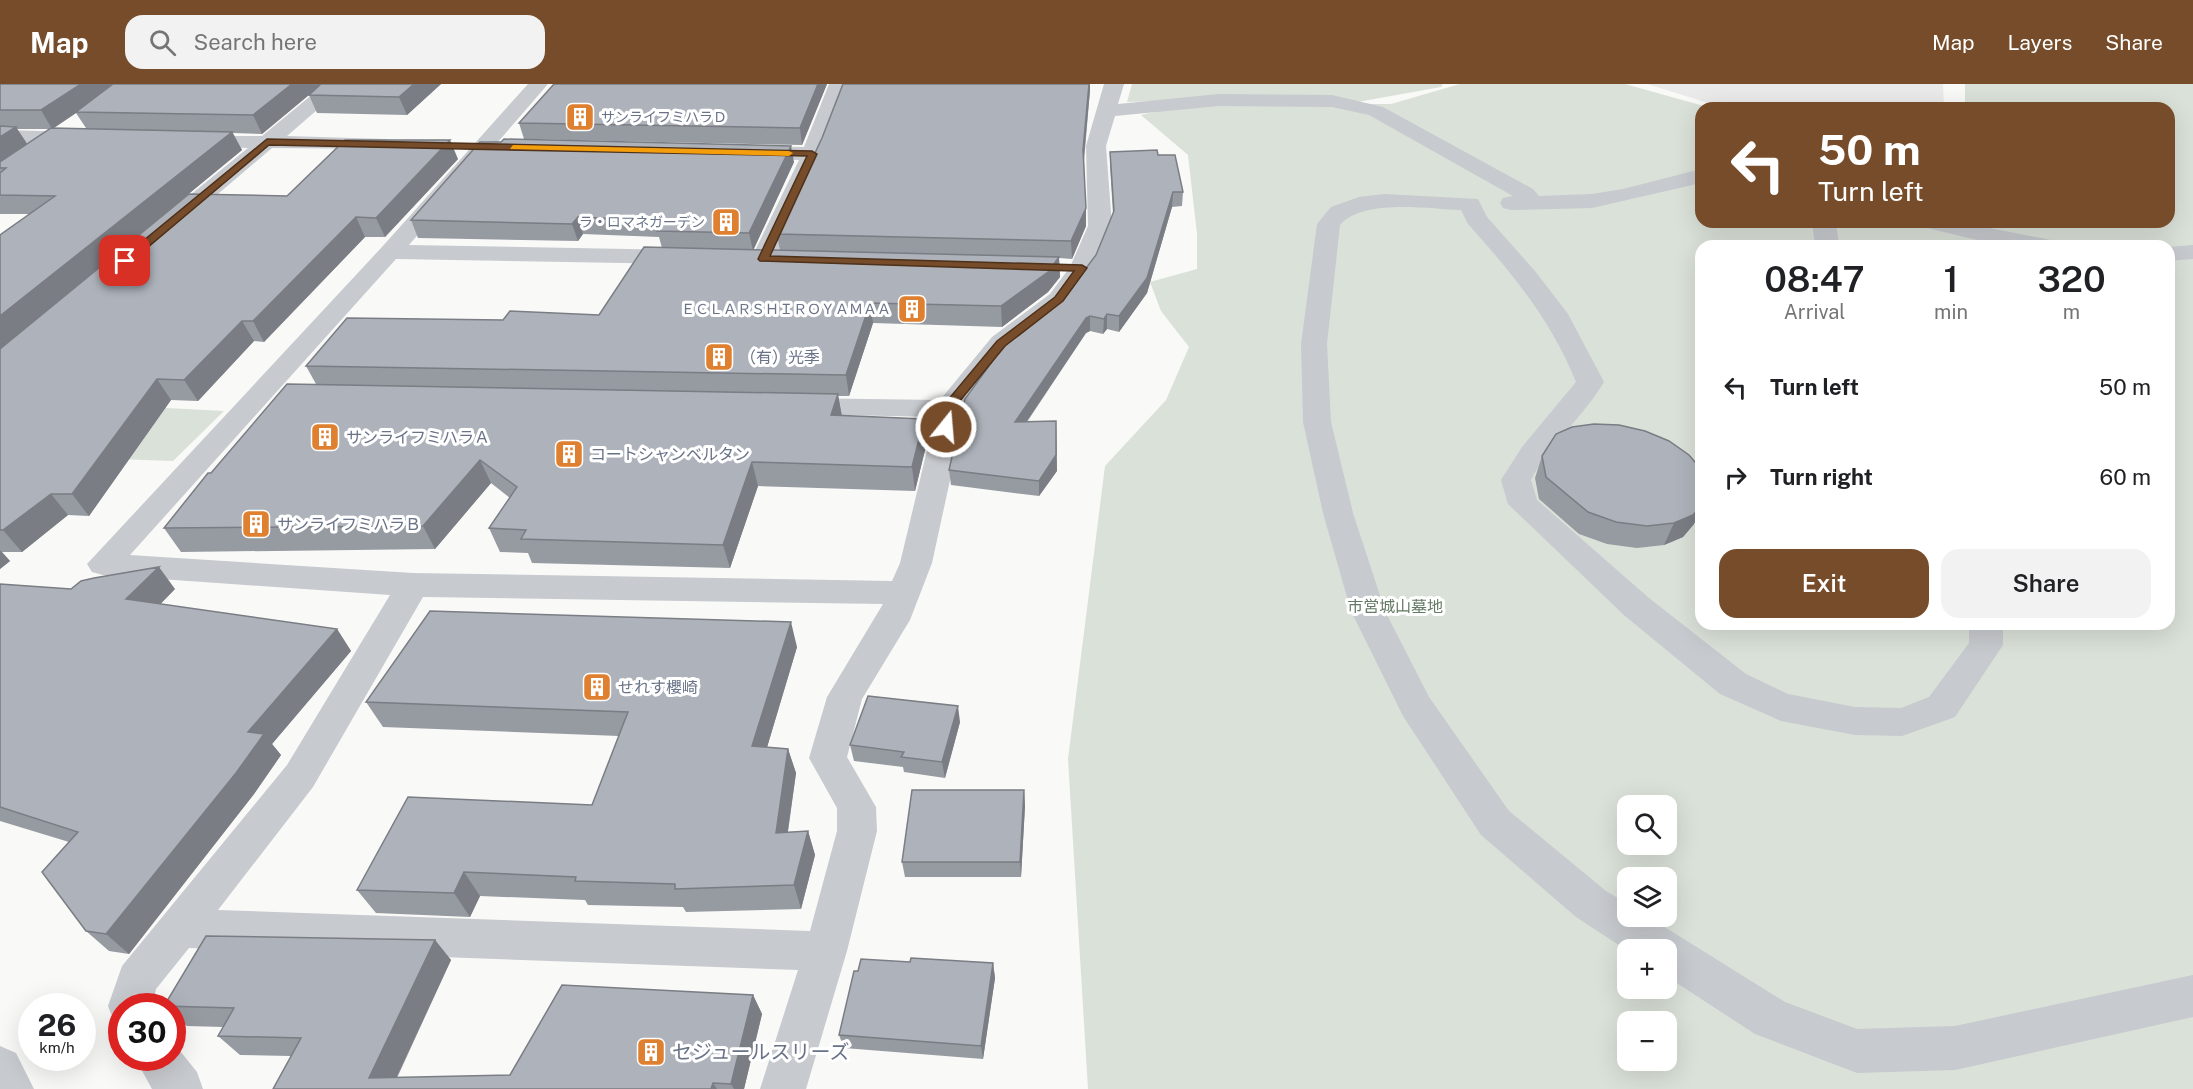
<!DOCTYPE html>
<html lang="en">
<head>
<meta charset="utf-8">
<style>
  :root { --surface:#fff; --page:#f2f2f2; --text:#202124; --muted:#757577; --accent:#764c2a }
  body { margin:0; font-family:"Public Sans","Noto Sans JP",sans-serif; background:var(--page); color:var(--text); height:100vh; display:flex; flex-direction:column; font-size:22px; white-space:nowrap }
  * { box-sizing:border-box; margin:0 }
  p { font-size:20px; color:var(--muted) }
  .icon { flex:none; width:33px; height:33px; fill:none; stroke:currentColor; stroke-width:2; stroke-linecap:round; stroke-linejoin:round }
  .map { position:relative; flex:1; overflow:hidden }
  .details { position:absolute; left:1695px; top:156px; width:480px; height:390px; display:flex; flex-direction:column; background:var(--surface); border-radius:18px; box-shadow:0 6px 24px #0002 }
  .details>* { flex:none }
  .guide { position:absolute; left:1695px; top:18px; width:480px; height:126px; border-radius:18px; box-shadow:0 6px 24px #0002; background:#764c2a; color:#fff; overflow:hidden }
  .fabs { position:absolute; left:1617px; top:711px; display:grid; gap:12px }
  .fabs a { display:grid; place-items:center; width:60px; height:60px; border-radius:12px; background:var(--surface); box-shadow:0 6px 24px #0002; font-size:30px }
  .speed { position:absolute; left:18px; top:909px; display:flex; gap:12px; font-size:30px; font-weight:700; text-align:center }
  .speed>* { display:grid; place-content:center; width:78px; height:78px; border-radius:50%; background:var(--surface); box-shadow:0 6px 24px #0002; line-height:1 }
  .speed small { font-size:15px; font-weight:400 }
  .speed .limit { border:9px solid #d22; background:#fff; color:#111 }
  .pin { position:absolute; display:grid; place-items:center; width:51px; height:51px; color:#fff; margin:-26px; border-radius:12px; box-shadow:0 3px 9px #0006 }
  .me { position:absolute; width:66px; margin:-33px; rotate:17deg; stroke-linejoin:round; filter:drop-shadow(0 0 4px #0008) }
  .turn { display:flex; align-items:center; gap:21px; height:126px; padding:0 24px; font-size:27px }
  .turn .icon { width:78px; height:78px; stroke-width:2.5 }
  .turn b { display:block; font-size:42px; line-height:51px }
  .eta { display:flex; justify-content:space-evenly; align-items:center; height:102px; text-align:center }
  .eta b { font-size:36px; font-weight:600; line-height:42px }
  .cta { display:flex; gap:12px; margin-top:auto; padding:12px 24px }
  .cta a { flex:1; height:69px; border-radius:18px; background:var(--accent); color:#fff; font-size:24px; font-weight:600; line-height:69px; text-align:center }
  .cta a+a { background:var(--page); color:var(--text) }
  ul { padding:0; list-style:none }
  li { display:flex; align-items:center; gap:18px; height:90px; padding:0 24px }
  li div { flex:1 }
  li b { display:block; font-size:22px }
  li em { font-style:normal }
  header { display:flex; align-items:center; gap:36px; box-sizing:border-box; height:84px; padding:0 30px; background:var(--accent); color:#fff }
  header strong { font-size:28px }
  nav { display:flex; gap:33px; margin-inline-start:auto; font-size:21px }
  .search { width:420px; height:54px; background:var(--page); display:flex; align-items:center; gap:15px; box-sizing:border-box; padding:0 21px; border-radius:18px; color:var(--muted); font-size:22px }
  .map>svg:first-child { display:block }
  .built { fill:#eaeaea }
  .green { fill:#dae1d8; fill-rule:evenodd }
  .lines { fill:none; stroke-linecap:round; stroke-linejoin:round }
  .minor { fill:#c7cace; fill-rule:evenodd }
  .wall { fill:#969aa1; fill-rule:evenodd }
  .shaded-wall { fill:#7a7d83 }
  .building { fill:#aeb3bb; stroke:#7a7d83; stroke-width:1.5 }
  .route { fill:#764c2a; stroke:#4d311b; stroke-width:1.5 }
  .slow { fill:#f59e0b }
  .labels { text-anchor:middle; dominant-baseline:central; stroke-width:6; stroke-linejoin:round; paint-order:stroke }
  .far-poi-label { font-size:14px; fill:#697387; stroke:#fff; text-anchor:end }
  .poi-label { font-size:16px; fill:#697387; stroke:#fff; text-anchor:start }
  .park-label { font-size:16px; fill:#647a64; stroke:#fff }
  .near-poi-label { font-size:20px; fill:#697387; stroke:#fff; text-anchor:start }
</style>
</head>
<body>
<header>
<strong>Map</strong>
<div class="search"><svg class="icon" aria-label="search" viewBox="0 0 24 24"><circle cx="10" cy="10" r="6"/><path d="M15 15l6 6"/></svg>Search here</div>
<nav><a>Map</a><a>Layers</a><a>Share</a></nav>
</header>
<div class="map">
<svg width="2193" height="1005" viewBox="0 0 2193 1005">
  <rect width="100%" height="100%" fill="#f9f9f7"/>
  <path class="built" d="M1647,0h296l1,24h-220z"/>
  <path class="green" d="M1132,0h311l-2,3 -89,16 -33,-7 -192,6z
    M1460,0h165l86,24h-10v114h468v-114h-210l6,-3v-21h228v1005h-1105l-20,-330 37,-293 61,-66 23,-53 -28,-36 -11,-29 47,-13v-35l-9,-79 -47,-40 36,-8 46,-3h168zM1701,162h468v378h-468zM1628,722h38v38h-38zM1628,794h38v38h-38zM1628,866h38v38h-38zM1628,938h38v38h-38z
    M109,321l115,6 -51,50 -115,-4z"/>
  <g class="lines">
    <path class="minor" d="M325,0h22l-60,52 98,3 7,2 3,4 -3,4 -120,-1 -94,80h-16l-4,-5 4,-5 86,-70 -55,-2 -7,-2 -3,-4 3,-4h76z
      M528,0h20l-139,161 272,5 8,2 4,5 -4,5 -8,2 -285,-5 -266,296 283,18 479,8 8,-18 35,-146 -139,-3 -10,-2 -4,-6 4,-6 10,-2 144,2 52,-63 58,-43 20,-27 18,-41 -2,-80 18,-62h20l-6,20 101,-10 113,1 51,12 150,82 6,7 53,-2 31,-5 78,-20v14l-109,25 -81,2 -8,-2 -3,-5 3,-5 10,-2 -144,-81 -37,-8 -113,-1 -104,10 -9,30 6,80 -18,42 -26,36 -58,45 -43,53 -35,161 -22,57 -48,79 -15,58 29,50 1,24 -30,120 -41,138h-46l38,-119 -609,-22 -33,41 -4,17h-30v18l-8,-3 -6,-15 14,-40 165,-201 103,-170 -287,-20 -11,-3 -5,-8 295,-317zM423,513l460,7 -56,93 -18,61 28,50v23l-27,100 -592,-21 95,-123z
      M829,0h20l-26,70 -48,105 -3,5 -9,2 -9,-2 -3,-5 48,-99 -51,-2 -7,-2 -4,-4 4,-4 7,-2 56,1z
      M0,46l82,2 7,2 3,4 -3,4 -7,2 -82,-2z
      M1384,110l94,5 9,18 48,54 33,43 36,68c-21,35 -54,62 -73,98l6,20 112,98 97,76 42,20 67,13 46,1 28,-11 40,-54v-19h34v21l-48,72 -53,19 -47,-1 -74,-14 -61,-27 -95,-78 -117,-112 -7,-24 21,-33 54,-65c-25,-62 -64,-109 -108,-158l-7,-14c-32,-1 -98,-12 -121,15l-13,119 4,78 22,91 32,98 44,86 80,114 97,80 22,13v12h19l138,86 72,27 98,-3 238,-51v42l-238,53 -98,3 -102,-39 -89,-58v-26l-38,1 -52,-34 -95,-82 -78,-119 -52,-105 -28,-98 -20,-91 -2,-78 16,-120 14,-17 28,-10z
      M1812,138h24l3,24h-24z
      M1919,138h40l87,17 8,2 4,5h-56l-79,-19z
      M2193,161v14l-24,2v-14z
      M172,957l25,31 6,17h-51l-17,-31h37z
      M0,962l16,7 18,36h-34z"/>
  </g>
  <path class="wall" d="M0,0h441l-34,31 -90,-2 -8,-18 -47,39 -29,-1 9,17 -242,199 29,-135h-29zM76,29l10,15h-32zM17,45h33l-23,15z
    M827,0l-25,61 -278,-6 -5,-16z
    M1090,6l-6,72 2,64 -14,33 -13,-1 1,19 -12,15 -46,35 -129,-4 -24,73h-11l4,20 82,3 3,23 -12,49 -157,-5 -28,82 -198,-5 -4,-10 -28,-1 -11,-24 21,-30 -19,-15 -56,66 -254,3 -17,-24 47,-55 105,-89 -10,-18 197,-46 96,-5 63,-67 -3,-11 -76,-3 -5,7 -160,-3 -7,-18 383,-58 -41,88 27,1 -3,-17z
    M1110,68l48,3 25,37 -1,14 -10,1 -25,86 -28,39 -12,-3 -4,5 -13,-3 -4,2 -59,89 29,-1 1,50 -18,25 -88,-11 -2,-15 120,-179 27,-36 17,-41 -3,-49z
    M458,75l-73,78h-20l-101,105 -10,-1 -56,60 -27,-1 -82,116 -21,-1 -46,37h-20l8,9 -10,8v-220l287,-153z
    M1542,372l152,68 -11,13 -19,8 -27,3 -30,-4 -28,-10 -40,-35 -4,-21z
    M0,500l71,5h104l-15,15 177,25 14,22 -79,93 9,11 -27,39 -125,160 -20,-3 -23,-20 -17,-89 -69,-21z
    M797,563l-30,100 21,2 8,24 -8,59 20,-1 7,24 -14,54 -115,3 -3,-5 -95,-2 -3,-5 -105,-4 -10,21 -94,-4 -19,-23 235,-85 27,-69 -236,-9 -17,-25z
    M960,638l-15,56 -41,-6 -1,-5 -49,-6 -4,-16z
    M1024,706l1,16 -4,71h-116l-3,-15z
    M435,856l16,20 -54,118 113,-3 243,-80 9,19 -18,75h-471l18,-33 -51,-1 -22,-19 5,-9 -36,-1 -15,-12v-8z
    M910,878l83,1 2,15 -12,81 -139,-11 -5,-13 19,-64z"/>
  <path class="shaded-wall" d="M81,0h38l-43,28v1l-24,16 -11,-19z
    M292,0h30l-60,50 -9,-19z
    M414,0h27l-34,31 -8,-18z
    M818,0h9l-25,61 -2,-17z
    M1089,0h1v6l-7,76v-16z
    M16,43l12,18 -28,19v-27z
    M232,48l10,18 -242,199v-33z
    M450,56l8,19 -73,78 -9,-19z
    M791,62l3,16 -41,89 -4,-18z
    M1173,108l-1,15 -25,86 -28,39v-16z
    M1086,124v18l-14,33 -1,-18z
    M356,133l9,20 -101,105 -11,-21z
    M578,133l5,17 -5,7 -6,-17z
    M1059,173l1,20 -12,15 -46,35 -1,-21z
    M870,219l3,20 -24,73 -3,-21z
    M1107,230v15l-4,5 1,-15z
    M1090,232v15l-4,2 -70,104 -1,-15 71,-104z
    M242,237l12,20 -56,60 -14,-21z
    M157,295l14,21 -82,116 -17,-22z
    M838,310l4,23 -11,-2z
    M924,335l3,23 -12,49 -3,-24z
    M1056,337l1,50 -18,25v-15z
    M480,376l11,23 -56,66 -12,-23z
    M752,378l6,24 -28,82 -7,-23z
    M51,410l17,21 -46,37 -19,-22z
    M1701,422v4l-7,14 -11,13 -19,8 10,-22z
    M0,466l10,11 -10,8z
    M159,483l16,22 -31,32 -18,-22z
    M791,538l6,25 -37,124 -8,-25z
    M337,545l14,22 -79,93 9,11 -27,39 -125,160 -23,-20 142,-202z
    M958,622l2,16 -15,56 -3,-16z
    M788,665l8,24 -12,84 -8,-24z
    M1024,706l1,16 -4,71 -1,-15z
    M808,747l7,24 -14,54 -7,-24z
    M464,788l16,24 -10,21 -16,-24z
    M435,856l16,20 -60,129 -22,-11z
    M993,879l2,15 -12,81 -2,-13z
    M753,911l9,19 -18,75h-10l-3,-5z
    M713,999l4,6h-6z"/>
  <path class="building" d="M0,0h81l-40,26h-41z
    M113,0h179l-39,31 -177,-3z
    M321,0h93l-15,13 -90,-2z
    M554,0h264l-18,44 -281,-5z
    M843,0h246l-6,66 3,58 -15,33 -294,-7 45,-96z
    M0,42l16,1 -16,10z
    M51,44l181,4 -232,184v-81l55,-39 -55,-1v-22l6,-5h-6v-6z
    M504,55l287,7 -42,87 -92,-2 7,-10 -86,-4 -6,7 -161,-4 69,-78h21z
    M345,56h105l-74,78 -20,-1 -103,104h-11l-58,59 -27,-1 -85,115h-21l-48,36h-3v-181l189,-155 98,2z
    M1157,66l1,5h17l8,37h-10l-26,86 -28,38 -12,-2 -3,5 -14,-3 -4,2 -71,104 41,-1v34l-17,26 -90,-11 16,-71 47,-65 57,-43 27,-36 18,-44 -4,-59z
    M644,163l415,10 -11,15 -47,34 -131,-3 -24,72 -540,-9 41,-48 156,2 7,-9 89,4z
    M287,300l551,10 -7,21 93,4 -12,48 -160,-5 -29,83 -202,-6 5,-9 -37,-2 28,-41 -37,-27 -57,66 -259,2 44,-55h3z
    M1594,340l25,1 26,6 24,10 20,14 12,14v37l-8,9 -19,8 -27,3 -31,-4 -28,-10 -42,-35 -4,-21 14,-22 16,-7z
    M159,483l-33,32 211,30 -89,103 16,2 -28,39 -130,161 -20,-3 -44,-59 36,-40 -78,-25v-223l71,5 10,-8 13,-3z
    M430,527l361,11 -39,124 36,3 -12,84 32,-2 -14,54 -119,4v-5l-100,-3 1,-4 -112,-5 -10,21 -97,-3 51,-93 184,8 36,-93 -262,-10z
    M868,612l90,10 -16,56 -41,-5 3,-5 -54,-7z
    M912,706h112l-4,72h-118z
    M206,852l229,4 -66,138 141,-3 52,-90 191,10 -22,89 -18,-1 -2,6h-438l28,-51 -83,-2 16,-28 -70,-2z
    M911,874l82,5 -12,83 -142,-11 15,-64h4l3,-12 49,3z"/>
  <path class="route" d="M267,55l545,12 5,3 -47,102 312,9 5,3 -24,33 -58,45 -46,56 -7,25 -6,4 -6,-4 7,-26 50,-60 58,-44 19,-26 -314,-10 -2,-2 49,-103 -538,-11 -141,119h-7v-5z"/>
  <path class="slow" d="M513,61l276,6 4,2 -4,3 -279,-7z"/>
  <defs>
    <g id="building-square" transform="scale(1.5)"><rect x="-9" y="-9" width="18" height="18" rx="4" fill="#df8031" stroke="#fff"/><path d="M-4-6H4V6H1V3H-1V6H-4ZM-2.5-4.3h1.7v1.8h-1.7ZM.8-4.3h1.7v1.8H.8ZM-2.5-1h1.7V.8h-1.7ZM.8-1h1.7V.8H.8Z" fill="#fff"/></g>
  </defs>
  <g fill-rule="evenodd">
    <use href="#building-square" x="580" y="33"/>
    <use href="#building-square" x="726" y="138"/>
    <use href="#building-square" x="912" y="225"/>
    <use href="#building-square" x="719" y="273"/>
    <use href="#building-square" x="325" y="353"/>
    <use href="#building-square" x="569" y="370"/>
    <use href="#building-square" x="256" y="440"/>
    <use href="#building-square" x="597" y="603"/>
    <use href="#building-square" x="651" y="968"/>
  </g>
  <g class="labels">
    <g class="far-poi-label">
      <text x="601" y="33" text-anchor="start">サンライフミハラＤ</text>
      <text x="705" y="138">ラ・ロマネガーデン</text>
      <text x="891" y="225">ＥＣＬＡＲＳＨＩＲＯＹＡＭＡＡ</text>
    </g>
    <g class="poi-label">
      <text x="740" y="273">（有）光季</text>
      <text x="346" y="353">サンライフミハラＡ</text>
      <text x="590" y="370">コートシャンベルタン</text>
      <text x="277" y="440">サンライフミハラＢ</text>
      <text x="618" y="603">せれす櫻崎</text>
    </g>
    <g class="park-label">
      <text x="1395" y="522">市営城山墓地</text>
    </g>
    <g class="near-poi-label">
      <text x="672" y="968">セジュールスリーズ</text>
    </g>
  </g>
</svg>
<div class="fabs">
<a><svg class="icon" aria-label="search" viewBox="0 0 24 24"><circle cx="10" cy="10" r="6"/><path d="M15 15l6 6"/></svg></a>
<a><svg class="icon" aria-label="layers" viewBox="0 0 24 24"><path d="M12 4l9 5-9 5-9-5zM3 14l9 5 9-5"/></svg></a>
<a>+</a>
<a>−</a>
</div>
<div class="speed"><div>26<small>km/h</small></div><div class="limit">30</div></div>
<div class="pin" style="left:125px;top:177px;background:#d93025"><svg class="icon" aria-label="arrive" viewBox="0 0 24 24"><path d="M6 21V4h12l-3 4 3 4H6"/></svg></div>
<svg class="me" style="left:946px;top:343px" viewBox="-20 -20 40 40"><circle r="17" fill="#764c2a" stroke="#fff" stroke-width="3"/><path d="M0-11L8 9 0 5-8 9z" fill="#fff"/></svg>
<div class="guide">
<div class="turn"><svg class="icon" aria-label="left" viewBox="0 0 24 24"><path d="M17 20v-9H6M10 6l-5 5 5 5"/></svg><div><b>50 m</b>Turn left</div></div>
</div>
<section class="details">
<div class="eta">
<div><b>08:47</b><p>Arrival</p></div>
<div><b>1</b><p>min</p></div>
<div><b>320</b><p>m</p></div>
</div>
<ul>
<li><svg class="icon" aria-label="left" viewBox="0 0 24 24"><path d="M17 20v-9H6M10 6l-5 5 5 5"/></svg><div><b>Turn left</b></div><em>50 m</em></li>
<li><svg class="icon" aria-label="right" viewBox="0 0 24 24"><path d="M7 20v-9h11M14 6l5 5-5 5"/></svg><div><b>Turn right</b></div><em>60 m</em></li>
</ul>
<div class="cta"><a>Exit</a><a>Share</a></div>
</section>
</div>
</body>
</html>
